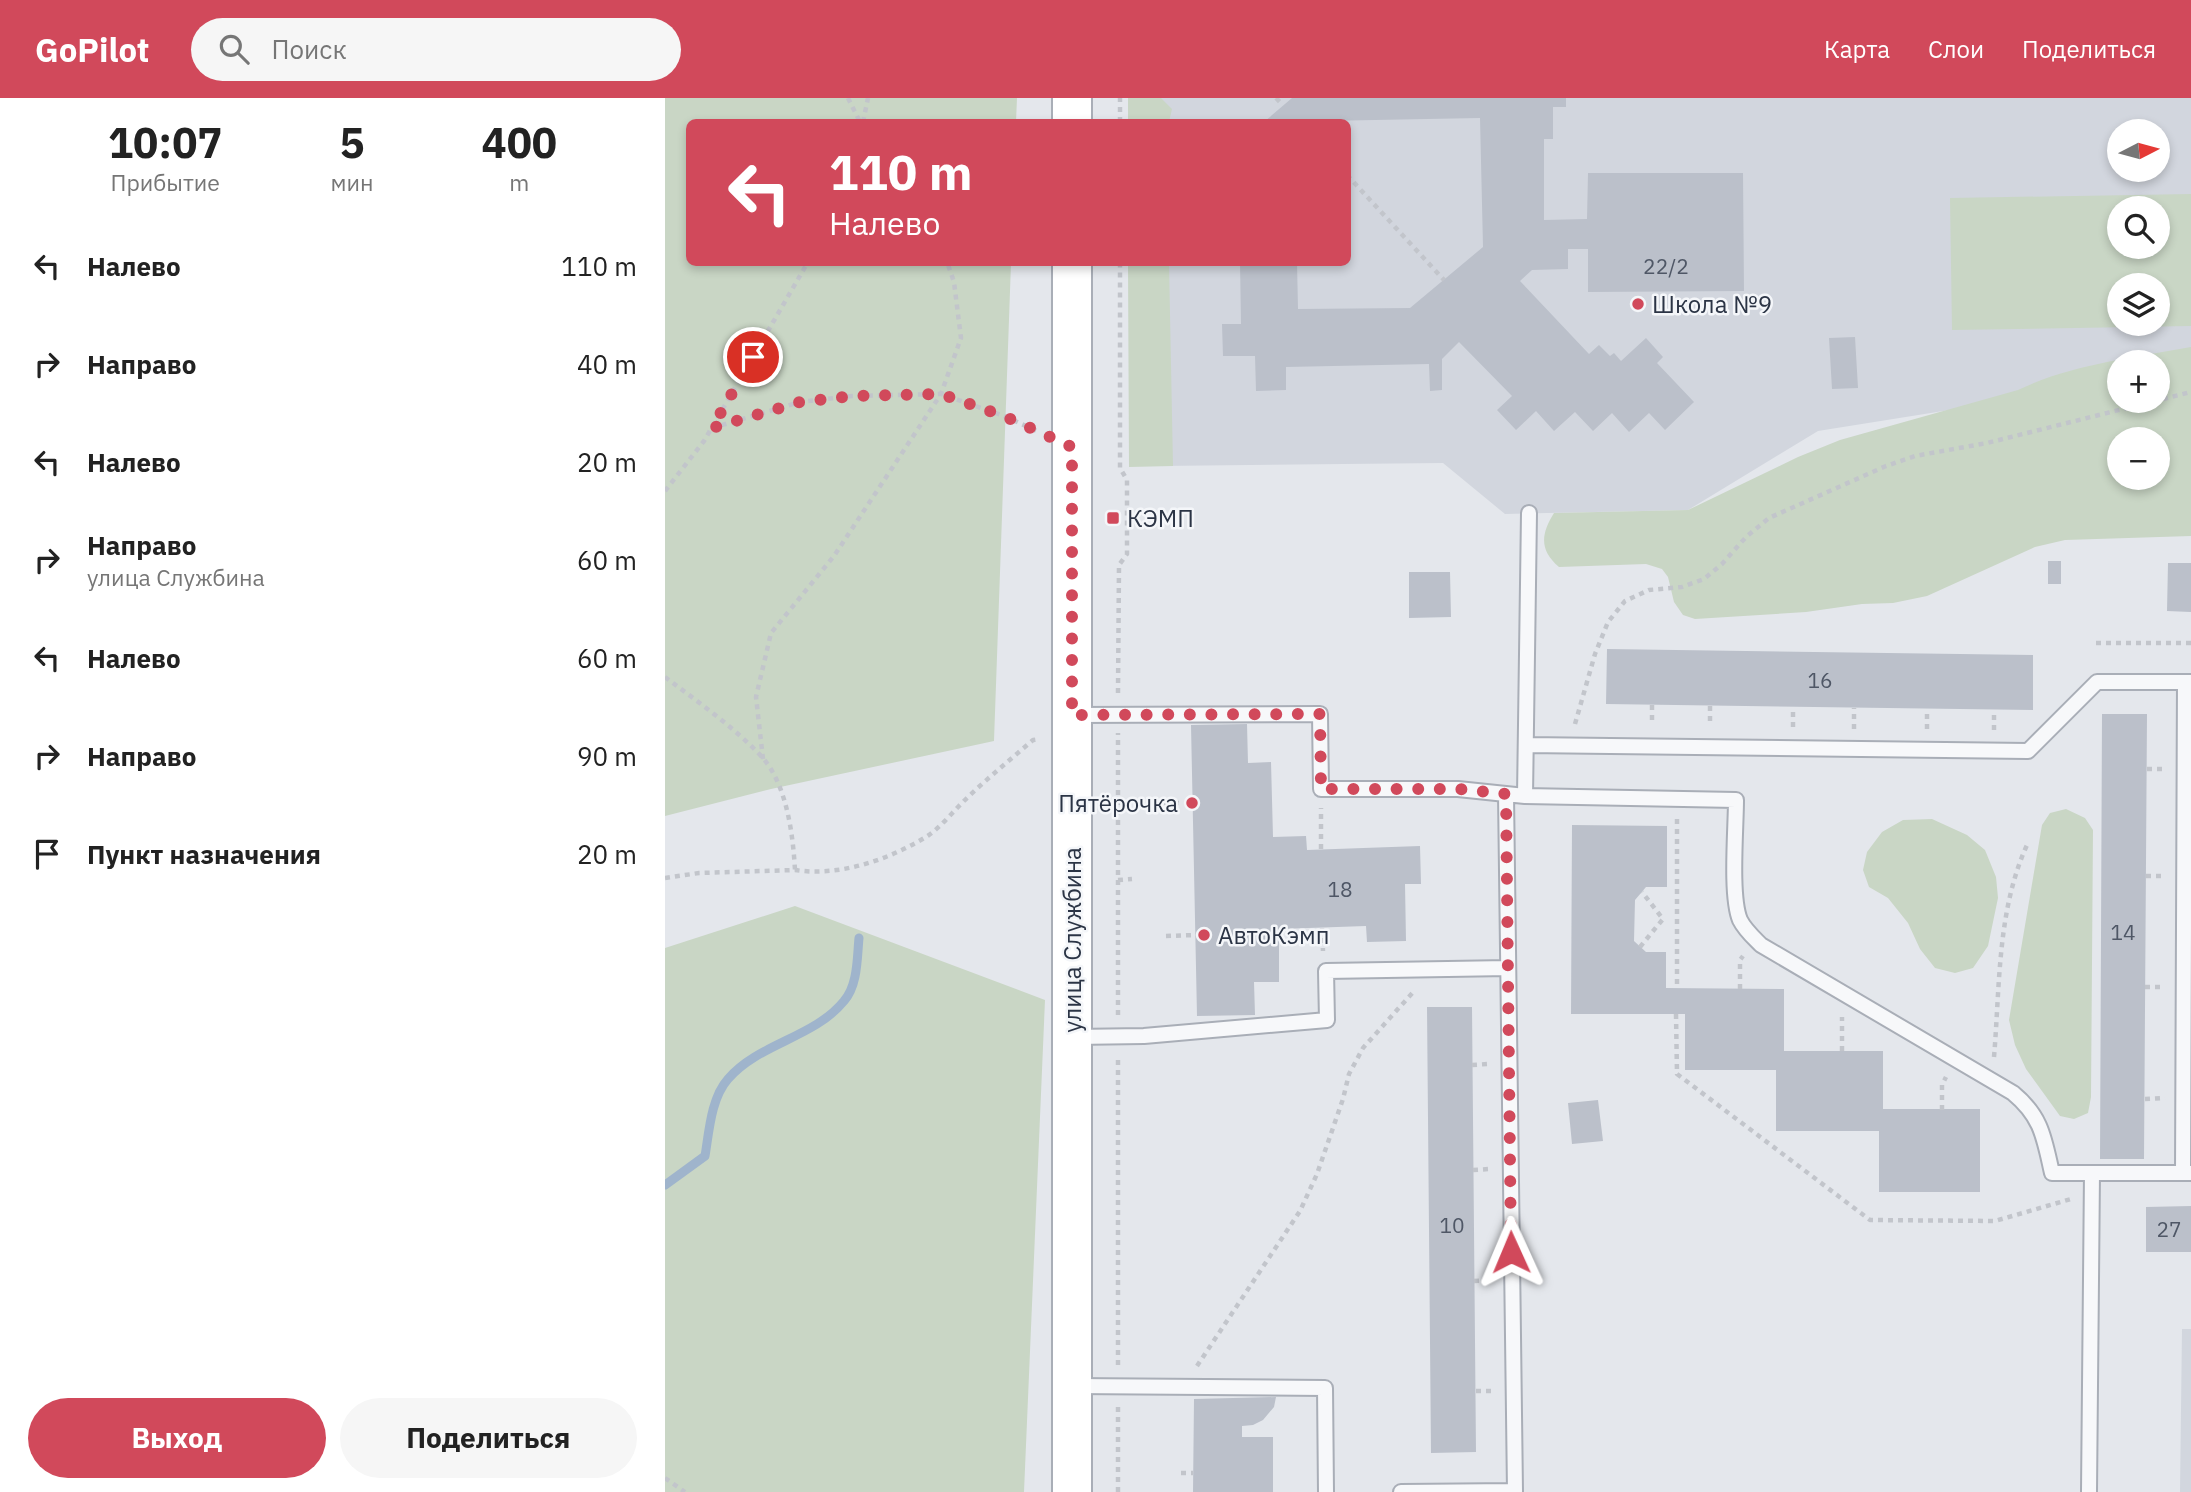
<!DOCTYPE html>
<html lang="ru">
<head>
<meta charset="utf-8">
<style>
  :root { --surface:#fff; --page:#f6f6f6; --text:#222; --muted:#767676; --accent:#d1495b }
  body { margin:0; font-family:"IBM Plex Sans",sans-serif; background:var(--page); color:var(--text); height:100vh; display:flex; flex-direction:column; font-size:26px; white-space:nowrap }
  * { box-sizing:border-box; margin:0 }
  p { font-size:23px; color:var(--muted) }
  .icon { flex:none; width:38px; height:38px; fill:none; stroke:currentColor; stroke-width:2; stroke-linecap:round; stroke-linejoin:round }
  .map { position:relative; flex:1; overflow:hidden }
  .sheet { display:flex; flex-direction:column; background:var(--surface); width:665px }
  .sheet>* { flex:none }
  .top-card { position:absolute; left:21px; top:21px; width:665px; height:147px; border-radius:10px; box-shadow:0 4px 10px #0003; background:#d1495b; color:#fff; overflow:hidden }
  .needle { width:46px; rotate:84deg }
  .fabs { position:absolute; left:1442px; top:21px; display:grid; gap:14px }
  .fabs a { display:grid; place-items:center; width:63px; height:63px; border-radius:50%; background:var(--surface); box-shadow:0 4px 10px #0003; font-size:35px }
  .pin { position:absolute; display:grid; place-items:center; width:60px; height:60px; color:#fff; margin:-30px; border:4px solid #fff; border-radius:50%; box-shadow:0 2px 7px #0007 }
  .me { position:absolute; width:77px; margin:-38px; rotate:359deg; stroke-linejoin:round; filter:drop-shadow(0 0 5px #0008) }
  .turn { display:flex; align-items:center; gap:24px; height:147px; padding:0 28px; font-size:32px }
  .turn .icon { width:91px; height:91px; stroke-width:2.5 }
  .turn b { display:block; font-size:49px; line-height:60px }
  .eta { display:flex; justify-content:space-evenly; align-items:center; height:119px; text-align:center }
  .eta b { font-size:42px; font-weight:700; line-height:49px }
  .primary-button { display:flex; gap:14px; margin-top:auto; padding:14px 28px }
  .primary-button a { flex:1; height:80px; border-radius:42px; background:var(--accent); color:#fff; font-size:28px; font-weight:700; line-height:80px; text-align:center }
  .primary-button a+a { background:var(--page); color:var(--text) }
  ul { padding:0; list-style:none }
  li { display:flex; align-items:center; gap:21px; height:98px; padding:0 28px }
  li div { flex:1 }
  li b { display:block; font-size:26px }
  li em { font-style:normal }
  header { display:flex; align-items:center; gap:42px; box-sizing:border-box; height:98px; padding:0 35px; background:var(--accent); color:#fff }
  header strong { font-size:33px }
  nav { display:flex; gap:38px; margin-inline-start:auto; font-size:24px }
  .search { width:490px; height:63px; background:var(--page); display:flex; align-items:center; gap:18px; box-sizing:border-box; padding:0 24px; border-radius:38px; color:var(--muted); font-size:26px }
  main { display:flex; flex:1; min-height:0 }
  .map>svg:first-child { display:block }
  .built { fill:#d2d6de; fill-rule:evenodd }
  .green { fill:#c9d6c5; fill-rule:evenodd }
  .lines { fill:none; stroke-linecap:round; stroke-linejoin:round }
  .stream { stroke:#9fb4cc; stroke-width:9 }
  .building { fill:#bbc0ca }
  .lane-casing { stroke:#a9aeb7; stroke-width:18 }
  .secondary-casing { stroke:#a9aeb7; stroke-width:42 }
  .path { stroke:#c2c5cb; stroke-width:4.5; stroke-dasharray:5 5; stroke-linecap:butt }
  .lane { stroke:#f7f8fa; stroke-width:14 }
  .secondary { stroke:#fff; stroke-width:38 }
  .route { stroke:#d1495b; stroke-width:12; stroke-dasharray:0 21.6 }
  .poi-dot { fill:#d1495b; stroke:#f4f6f9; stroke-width:2.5 }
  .labels { text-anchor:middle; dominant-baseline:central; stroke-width:5; stroke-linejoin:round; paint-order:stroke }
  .number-label { font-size:21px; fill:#4f5766 }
  .poi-label { font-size:24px; fill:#2b3445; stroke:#f4f6f9; text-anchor:start }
  .street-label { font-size:24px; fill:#2b3445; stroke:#f4f6f9 }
</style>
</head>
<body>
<header>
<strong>GoPilot</strong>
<div class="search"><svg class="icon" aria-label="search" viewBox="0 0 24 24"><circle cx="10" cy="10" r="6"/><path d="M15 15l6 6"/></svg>Поиск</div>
<nav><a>Карта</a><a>Слои</a><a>Поделиться</a></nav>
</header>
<main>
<section class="sheet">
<div class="eta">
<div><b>10:07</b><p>Прибытие</p></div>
<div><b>5</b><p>мин</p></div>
<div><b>400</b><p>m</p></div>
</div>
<ul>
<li><svg class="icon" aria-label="left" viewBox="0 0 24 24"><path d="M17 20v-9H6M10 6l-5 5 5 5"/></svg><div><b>Налево</b></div><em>110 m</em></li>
<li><svg class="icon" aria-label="right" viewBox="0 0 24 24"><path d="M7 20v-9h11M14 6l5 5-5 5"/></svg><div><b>Направо</b></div><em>40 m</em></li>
<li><svg class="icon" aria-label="left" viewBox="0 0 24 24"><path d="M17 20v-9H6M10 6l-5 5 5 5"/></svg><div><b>Налево</b></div><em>20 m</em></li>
<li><svg class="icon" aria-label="right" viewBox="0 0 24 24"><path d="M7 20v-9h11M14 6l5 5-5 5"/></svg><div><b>Направо</b><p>улица Службина</p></div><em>60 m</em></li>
<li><svg class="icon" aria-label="left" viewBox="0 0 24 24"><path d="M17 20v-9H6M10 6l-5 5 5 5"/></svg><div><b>Налево</b></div><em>60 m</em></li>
<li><svg class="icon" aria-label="right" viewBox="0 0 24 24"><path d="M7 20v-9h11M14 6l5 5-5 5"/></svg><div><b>Направо</b></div><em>90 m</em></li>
<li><svg class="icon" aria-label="arrive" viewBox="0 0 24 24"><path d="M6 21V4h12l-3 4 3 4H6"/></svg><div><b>Пункт назначения</b></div><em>20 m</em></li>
</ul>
<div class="primary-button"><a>Выход</a><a>Поделиться</a></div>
</section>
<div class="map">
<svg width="1526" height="1394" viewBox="0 0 1526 1394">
  <rect width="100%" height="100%" fill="#e4e7ec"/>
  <path class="built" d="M490,0h1036v274l-33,-10h-39v21l-301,48 -130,79 -183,4 -62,-51 -284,3 -2,-203 190,-1v-140h-192zM1454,33h39v39h-39zM1454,110h39v39h-39zM1454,187h39v39h-39z
    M1517,1231h9v163h-11z"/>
  <path class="green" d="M0,0h352l-1,24h-327v140l322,1 -17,478 -223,48 -106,27z
    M463,0h33l11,11 -3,13h-41z
    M1526,96v132l-239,4 -2,-132zM1493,110v39h-39v-39zM1493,187v39h-39v-39z
    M463,165h41l4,203 -44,1z
    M1526,249v189l-126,4 -30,7 -108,49 -34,7 -31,1 -56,8 -111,7 -12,-4 -9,-13 -6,-25 -6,-8 -16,-5 -87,3c-20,-17 -18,-33 -5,-54l134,-3 110,-53 42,-17 178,-50c54,-26 115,-32 173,-43zM1493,264v39h-39v-39zM1493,341v39h-39v-39z
    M1401,711l19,9 8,12 -2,267 -3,16 -14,6 -14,-3 -34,-47 -11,-24 -6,-25 33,-195 8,-12z
    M1267,721l35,16 18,15 11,27 2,21 -10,48 -15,22 -18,5 -20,-5 -15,-19 -12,-26 -20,-25 -19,-11 -6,-17 4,-18 15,-20 21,-12z
    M130,808l250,94 -21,492h-359v-544z"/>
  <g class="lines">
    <path class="stream" d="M0,1087l40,-29c4,-24 6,-58 23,-77 31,-36 86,-41 116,-78 14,-16 13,-43 15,-63"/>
  </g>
  <path class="building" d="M627,0h274v9h-13v32h-9v81l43,-1 1,-46h155l1,118 -156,1v-43h-20v20l-36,1 -12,11 69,73 10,-9 11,11 4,-3 7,8 25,-23 17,19 -6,6 37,39 -29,28 -16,-17 -20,19 -17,-19 -19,18 -18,-19 -21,19 -18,-20 -20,19 -19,-20 15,-14 -53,-54 -17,17v31l-12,1 -1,-27 -143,3v23l-30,1 -1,-35h-32l-1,-32h19l-1,-62h57l1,47 112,-1 73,-61 -3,-129 -216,4z
    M1190,239l3,51 -26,1 -3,-51z
    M1383,463h13v23h-13z
    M1503,465h23v49l-24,-1z
    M744,474h41l1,45 -42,1z
    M942,551l426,6v55l-427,-6z
    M1437,616h45l-3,445h-44z
    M582,626l1,39 23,-1 2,75 33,-1 1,14 113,-4 1,38h-16l1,57 -39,1 -1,-16 -87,3v53h-25l1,33 -58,1 -6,-291z
    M907,727l95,1v61h-21l-11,13 -1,41 12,11h20v36l118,1v62h99v58h97v83h-101v-61h-103v-61h-91v-56h-114z
    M762,909h45l4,445 -45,1z
    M933,1002l5,41 -31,3 -4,-41z
    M1526,1108v46h-45v-45z
    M611,1299l-2,10 -11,13 -10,5 -11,1v11h31v55h-80l1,-93z"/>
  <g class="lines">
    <g class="lane-casing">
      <path id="lane" d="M410,617l245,-1 1,75h137l67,7 4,-283
        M861,647l502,6 69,-69h94
        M860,698l211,4c0,28 -6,96 4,120 5,10 13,17 21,25l252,148c29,24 31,45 39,80h139
        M409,939l70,-1 183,-16 -1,-49 182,-3
        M1518,1075l2,-491
        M408,1288l252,2 1,104
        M736,1394l114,-1 -9,-697
        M1424,1394l3,-319"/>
    </g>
    <g class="secondary-casing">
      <path id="secondary" d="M407,24v-24
        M407,1394v-1230"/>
    </g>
    <path class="path" d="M183,0l12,24
      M611,0l7,7
      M198,24l5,-24
      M455,24v-24
      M682,77l97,105
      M47,330l88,-26 52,-6 89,-2 63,22 35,16
      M0,393l39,-50 104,-179
      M1431,545h95
      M0,579c33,25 69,50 97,80 25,28 31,78 33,113
      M453,595l1,-128 8,-11v-74l-7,-12v-206
      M987,607v20
      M1045,608v20
      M910,626l20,-70 13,-32 17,-21 24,-11 33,-3 22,-8 18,-15 24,-27 23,-19 117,-52 29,-10 72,-13 204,-51
      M1128,629v-20
      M1189,631v-21
      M1262,631v-20
      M1329,632v-20
      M98,661l-7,-62 15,-64 63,-77 107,-162 20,-56 -7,-56 -7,-20
      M1482,671h16
      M499,705h28
      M1012,721v170
      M656,751v-41
      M1481,778h20
      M0,780l34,-5 96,-3c45,7 96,-11 134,-35 14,-10 26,-26 39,-38 21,-20 43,-38 65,-57l7,-1
      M453,782l14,-1
      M657,830l1,23
      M501,838l29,-1
      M975,849l23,-28 -21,-27
      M1480,889h20
      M1075,891v-29l3,-4
      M1011,916l1,60 193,146 125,1 76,-22
      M453,917v-282
      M1177,953v-34
      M1329,959c6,-71 3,-146 33,-212
      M807,967l16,-1
      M1480,1001l20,-1
      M1277,1012v-25l4,-8
      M808,1072l17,-1
      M809,1183l17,-1
      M453,1267v-310
      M532,1268l103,-155 17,-37 26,-75 6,-25 14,-26 52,-58
      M811,1293h16
      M516,1375h12
      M0,1380l20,14
      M453,1394v-87"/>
    <use href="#lane" class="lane"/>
    <use href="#secondary" class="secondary"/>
  </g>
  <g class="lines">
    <path class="route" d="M88,259l-41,71 88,-26 52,-6 89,-2 63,22 68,31v268l248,-1 1,75h137l48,5 5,458"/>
  </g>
  <g class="poi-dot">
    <circle cx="973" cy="206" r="7"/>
    <rect x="441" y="413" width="14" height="14" rx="3.5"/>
    <circle cx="527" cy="705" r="7"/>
    <circle cx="539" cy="837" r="7"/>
  </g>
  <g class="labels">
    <g class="number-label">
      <text x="1001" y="168">22/2</text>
      <text x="1155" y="582">16</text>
      <text x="675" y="791">18</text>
      <text x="1458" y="834">14</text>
      <text x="787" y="1127">10</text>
      <text x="1504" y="1131">27</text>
    </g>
    <g class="poi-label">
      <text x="987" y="206">Школа №9</text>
      <text x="462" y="420">КЭМП</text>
      <text x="513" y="705" text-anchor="end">Пятёрочка</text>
      <text x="553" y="837">АвтоКэмп</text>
    </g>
    <g class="street-label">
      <text transform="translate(407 842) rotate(-90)">улица Службина</text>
    </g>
  </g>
</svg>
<div class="fabs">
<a><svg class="needle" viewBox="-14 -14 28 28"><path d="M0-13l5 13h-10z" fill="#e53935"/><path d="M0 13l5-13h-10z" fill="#767676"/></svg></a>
<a><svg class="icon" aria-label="search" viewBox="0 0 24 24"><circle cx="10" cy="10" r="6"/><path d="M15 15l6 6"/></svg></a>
<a><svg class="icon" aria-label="layers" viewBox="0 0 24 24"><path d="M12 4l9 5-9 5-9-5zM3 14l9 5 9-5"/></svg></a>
<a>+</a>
<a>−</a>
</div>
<div class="pin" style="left:88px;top:259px;background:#d93025"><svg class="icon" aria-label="arrive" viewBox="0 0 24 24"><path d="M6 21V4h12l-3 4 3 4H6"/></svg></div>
<svg class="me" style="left:846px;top:1154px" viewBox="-20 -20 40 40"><path d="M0-17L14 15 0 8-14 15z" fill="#d1495b" stroke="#fff" stroke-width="4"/></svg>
<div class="top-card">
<div class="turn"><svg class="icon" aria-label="left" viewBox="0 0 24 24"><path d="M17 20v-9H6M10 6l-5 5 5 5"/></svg><div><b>110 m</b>Налево</div></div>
</div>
</div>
</main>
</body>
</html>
